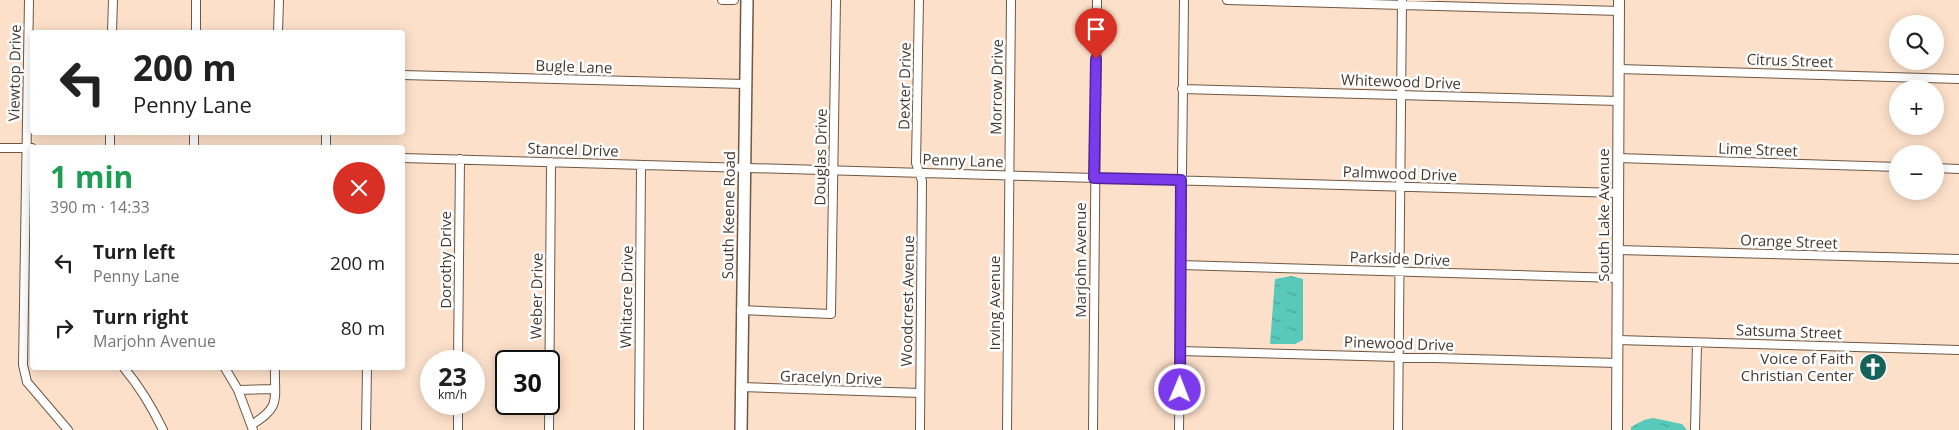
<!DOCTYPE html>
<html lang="en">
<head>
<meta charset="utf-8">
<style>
  :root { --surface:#fff; --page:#f2f2f2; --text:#222; --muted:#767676 }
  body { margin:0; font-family:"Open Sans",sans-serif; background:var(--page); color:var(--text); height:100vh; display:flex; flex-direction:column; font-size:19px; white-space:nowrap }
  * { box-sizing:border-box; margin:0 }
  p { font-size:16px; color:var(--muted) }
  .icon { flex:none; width:28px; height:28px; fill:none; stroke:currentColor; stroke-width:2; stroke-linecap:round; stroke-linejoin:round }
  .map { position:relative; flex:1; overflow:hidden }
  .drawer { position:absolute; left:30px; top:145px; width:375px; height:225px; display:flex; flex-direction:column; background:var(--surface); border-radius:5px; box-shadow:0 2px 12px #0003 }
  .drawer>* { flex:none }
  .hud { position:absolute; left:30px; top:30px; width:375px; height:105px; border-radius:5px; box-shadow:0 2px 12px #0003; background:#fff; color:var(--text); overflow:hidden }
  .controls { position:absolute; left:1889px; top:15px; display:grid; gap:10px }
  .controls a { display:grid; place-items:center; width:55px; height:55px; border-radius:50%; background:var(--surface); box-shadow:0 2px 12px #0003; font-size:25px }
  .speed { position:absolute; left:420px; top:350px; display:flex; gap:10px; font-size:25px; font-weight:700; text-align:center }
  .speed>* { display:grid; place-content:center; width:65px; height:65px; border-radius:50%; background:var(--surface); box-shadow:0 2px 12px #0003; line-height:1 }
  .speed small { font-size:12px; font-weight:400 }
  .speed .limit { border:2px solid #111; border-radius:8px; background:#fff; color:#111 }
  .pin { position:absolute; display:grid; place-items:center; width:42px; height:42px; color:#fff; margin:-51px -21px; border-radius:50% 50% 50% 0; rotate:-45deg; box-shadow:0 0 5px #0007 }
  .pin .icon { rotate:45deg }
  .me { position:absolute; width:55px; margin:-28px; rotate:1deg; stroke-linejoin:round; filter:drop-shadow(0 0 4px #0008) }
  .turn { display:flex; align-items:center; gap:18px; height:105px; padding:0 20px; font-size:22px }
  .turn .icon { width:65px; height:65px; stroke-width:2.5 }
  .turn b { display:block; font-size:35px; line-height:42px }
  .round { display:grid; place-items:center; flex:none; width:52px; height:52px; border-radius:26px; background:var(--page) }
  .headline { display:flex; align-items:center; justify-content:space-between; height:85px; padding:0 20px }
  h1 { font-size:30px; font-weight:700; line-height:38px; color:#1e9e55 }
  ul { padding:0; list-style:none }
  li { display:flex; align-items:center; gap:15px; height:65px; padding:0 20px }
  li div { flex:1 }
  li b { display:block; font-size:19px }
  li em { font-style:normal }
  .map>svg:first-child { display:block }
  .water { fill:url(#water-ripples) }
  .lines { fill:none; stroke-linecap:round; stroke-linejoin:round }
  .minor-casing { stroke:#6f5844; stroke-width:10 }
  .tertiary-casing { stroke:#6f5844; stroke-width:12 }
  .secondary-casing { stroke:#6f5844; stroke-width:14 }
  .minor { stroke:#fff; stroke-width:8 }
  .tertiary { stroke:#fff; stroke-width:10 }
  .secondary { stroke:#fff; stroke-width:11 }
  .route-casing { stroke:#51269a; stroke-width:12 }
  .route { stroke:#7c3aed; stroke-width:9 }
  .labels { text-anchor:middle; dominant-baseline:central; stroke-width:5; stroke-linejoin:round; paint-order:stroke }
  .street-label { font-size:15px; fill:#453a31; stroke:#fff }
  .poi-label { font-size:15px; fill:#453a31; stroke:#fff; text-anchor:end }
</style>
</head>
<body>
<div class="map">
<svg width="1959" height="430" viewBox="0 0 1959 430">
  <defs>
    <pattern id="water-ripples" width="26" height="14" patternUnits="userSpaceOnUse" patternTransform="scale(1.25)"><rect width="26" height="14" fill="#59c9bc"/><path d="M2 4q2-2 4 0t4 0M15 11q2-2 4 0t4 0" fill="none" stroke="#4ba499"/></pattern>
  </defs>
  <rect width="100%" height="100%" fill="#fce0ca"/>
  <path class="water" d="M1291,276l12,3v61l-8,4h-25l5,-65z
    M1653,418l29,6 5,6h-56v-3l13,-7z"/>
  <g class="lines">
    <g class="minor-casing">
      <path id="minor" d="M29,0l-6,365 4,17 41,48
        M722,0h12
        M919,0l-3,163 6,18 -2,249
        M1227,0l392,11
        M112,32l1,-32
        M196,32v-32
        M278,32l1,-32
        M1619,69l340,10
        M402,75l343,9
        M1182,89l437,12
        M0,148h32
        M110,148v-16
        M194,148v-16
        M326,148v-16
        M402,158l1216,35
        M1618,158l280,9
        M1935,168l24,1
        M1618,250l341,9
        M1181,265l437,13
        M741,310l90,4 5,-314
        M1618,340l341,10
        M1180,351l438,12
        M458,361l2,-202
        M124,368c16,19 28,39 39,62
        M225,368l13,22 15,40
        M741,387l179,6
        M238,390l36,-1
        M251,425c31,-18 23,-26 24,-57
        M366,430l1,-62
        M458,430v-26
        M549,430l2,-268
        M639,430l2,-265
        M1007,430l4,-430
        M1093,430l4,-430
        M1179,430l5,-430
        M1398,430l4,-430
        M1695,430l2,-87"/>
    </g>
    <g class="tertiary-casing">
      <path id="tertiary" d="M1617,430l2,-430"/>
    </g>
    <g class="secondary-casing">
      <path id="secondary" d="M741,430l6,-430"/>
    </g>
    <use href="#minor" class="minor"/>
    <use href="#tertiary" class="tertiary"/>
    <use href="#secondary" class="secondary"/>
  </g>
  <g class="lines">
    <g class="route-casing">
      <path id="route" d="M1096,59l-2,119 87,2 -1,210"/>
    </g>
    <use href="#route" class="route"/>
  </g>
  <defs>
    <g id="church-disc" transform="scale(1.4375)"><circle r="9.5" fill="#16635b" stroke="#fff"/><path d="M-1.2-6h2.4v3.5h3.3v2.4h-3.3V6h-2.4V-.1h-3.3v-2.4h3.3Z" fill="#fff"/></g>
  </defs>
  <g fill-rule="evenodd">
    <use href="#church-disc" x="1873" y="367"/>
  </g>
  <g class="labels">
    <g class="street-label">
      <text transform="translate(1790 60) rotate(2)">Citrus Street</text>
      <text transform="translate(574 66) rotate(2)">Bugle Lane</text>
      <text transform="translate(14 73) rotate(-89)">Viewtop Drive</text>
      <text transform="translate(1401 81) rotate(2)">Whitewood Drive</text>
      <text transform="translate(904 86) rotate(-89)">Dexter Drive</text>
      <text transform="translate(996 87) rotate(-89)">Morrow Drive</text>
      <text transform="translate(573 149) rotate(2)">Stancel Drive</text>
      <text transform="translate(1758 149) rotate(2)">Lime Street</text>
      <text transform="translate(820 157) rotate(-89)">Douglas Drive</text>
      <text transform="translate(963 160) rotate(2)">Penny Lane</text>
      <text transform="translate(1400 173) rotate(2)">Palmwood Drive</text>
      <text transform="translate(728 215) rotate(-89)">South Keene Road</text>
      <text transform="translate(1603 215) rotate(-90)">South Lake Avenue</text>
      <text transform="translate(1789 241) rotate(2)">Orange Street</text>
      <text transform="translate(1400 258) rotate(2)">Parkside Drive</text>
      <text transform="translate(445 260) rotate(-90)">Dorothy Drive</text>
      <text transform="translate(1080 260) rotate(-90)">Marjohn Avenue</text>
      <text transform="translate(536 296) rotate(-89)">Weber Drive</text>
      <text transform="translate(626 297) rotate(-89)">Whitacre Drive</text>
      <text transform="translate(907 301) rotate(-89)">Woodcrest Avenue</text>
      <text transform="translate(994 303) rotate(-90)">Irving Avenue</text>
      <text transform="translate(1789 331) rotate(2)">Satsuma Street</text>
      <text transform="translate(1399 343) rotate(2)">Pinewood Drive</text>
      <text transform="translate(831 377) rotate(2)">Gracelyn Drive</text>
    </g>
    <g class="poi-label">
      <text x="1854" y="358">Voice of Faith<tspan x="1854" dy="17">Christian Center</tspan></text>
    </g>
  </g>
</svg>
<div class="controls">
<a><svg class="icon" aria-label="search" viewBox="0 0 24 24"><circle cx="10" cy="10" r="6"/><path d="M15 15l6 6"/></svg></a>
<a>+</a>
<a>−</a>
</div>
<div class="speed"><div>23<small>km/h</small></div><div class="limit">30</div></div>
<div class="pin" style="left:1096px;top:59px;background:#d93025"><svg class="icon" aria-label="arrive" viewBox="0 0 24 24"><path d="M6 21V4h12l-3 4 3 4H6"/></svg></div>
<svg class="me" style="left:1180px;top:390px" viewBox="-20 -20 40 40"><circle r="17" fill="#7c3aed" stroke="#fff" stroke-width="3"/><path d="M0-11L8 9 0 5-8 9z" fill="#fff"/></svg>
<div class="hud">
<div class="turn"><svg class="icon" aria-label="left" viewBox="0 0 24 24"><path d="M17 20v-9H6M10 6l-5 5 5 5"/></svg><div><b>200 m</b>Penny Lane</div></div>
</div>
<section class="drawer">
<div class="headline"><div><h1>1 min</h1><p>390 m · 14:33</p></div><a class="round" style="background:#d93025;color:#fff"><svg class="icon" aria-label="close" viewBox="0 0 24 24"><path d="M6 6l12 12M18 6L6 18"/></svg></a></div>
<ul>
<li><svg class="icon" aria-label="left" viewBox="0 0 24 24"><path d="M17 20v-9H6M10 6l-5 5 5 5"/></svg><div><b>Turn left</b><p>Penny Lane</p></div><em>200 m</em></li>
<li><svg class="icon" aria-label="right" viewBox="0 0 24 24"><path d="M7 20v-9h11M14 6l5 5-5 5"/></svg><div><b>Turn right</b><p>Marjohn Avenue</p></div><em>80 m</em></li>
</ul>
</section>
</div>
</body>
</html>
